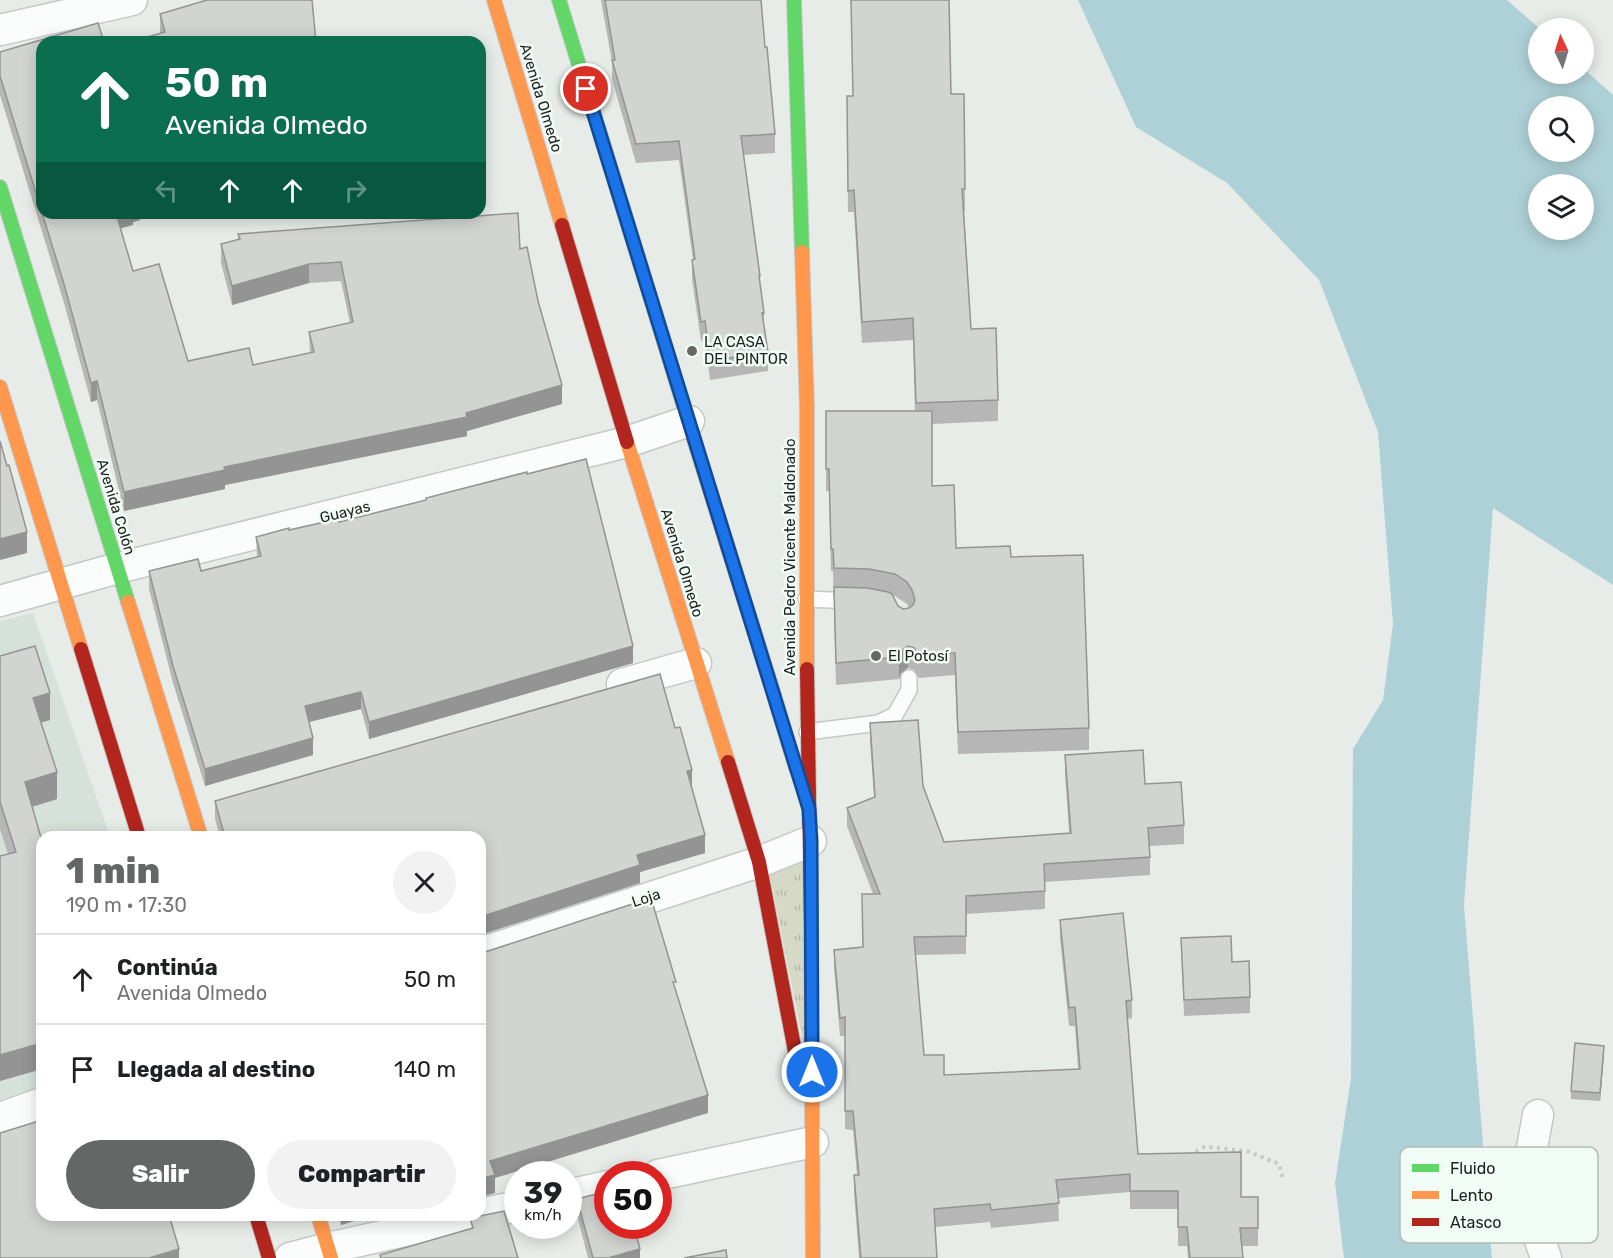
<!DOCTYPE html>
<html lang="es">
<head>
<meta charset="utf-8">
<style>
  :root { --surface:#fff; --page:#f2f2f2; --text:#202124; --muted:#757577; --line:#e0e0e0; --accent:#646765 }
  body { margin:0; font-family:Rubik,sans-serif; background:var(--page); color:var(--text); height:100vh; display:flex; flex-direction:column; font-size:22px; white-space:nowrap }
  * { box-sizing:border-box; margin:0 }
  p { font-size:20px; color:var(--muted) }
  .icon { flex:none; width:33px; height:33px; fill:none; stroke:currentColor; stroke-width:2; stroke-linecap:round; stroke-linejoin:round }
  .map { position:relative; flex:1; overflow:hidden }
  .panel { position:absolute; left:36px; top:831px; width:450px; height:390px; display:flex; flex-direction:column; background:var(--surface); border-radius:18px; box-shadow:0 3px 15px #0003 }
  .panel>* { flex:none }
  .banner { position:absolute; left:36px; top:36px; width:450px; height:183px; border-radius:18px; box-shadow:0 3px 15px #0003; background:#0b6e4f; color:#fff; overflow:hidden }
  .needle { width:39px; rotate:356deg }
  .controls { position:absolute; left:1528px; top:18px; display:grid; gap:12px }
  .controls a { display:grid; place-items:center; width:66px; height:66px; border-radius:50%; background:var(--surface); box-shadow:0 3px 15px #0003; font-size:30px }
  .speed { position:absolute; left:504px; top:1161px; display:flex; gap:12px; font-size:30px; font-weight:700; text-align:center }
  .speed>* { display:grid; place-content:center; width:78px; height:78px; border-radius:50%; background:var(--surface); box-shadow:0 3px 15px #0003; line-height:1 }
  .speed small { font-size:15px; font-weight:400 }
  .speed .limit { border:9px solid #d22; background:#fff; color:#111 }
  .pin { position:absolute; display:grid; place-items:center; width:51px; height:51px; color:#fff; margin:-26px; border:3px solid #fff; border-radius:50%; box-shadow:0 2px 6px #0007 }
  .me { position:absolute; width:66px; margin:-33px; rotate:0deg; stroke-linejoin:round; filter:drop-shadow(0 0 4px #0008) }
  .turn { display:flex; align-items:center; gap:21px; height:126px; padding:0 30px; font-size:27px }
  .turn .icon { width:78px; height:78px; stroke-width:2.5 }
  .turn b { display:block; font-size:42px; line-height:51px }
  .lanes { display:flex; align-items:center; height:57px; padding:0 30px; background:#0003; justify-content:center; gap:30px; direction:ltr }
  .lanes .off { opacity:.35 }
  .round { display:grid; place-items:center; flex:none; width:63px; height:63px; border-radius:32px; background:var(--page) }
  .summary { display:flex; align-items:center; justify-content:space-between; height:102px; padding:0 30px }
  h1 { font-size:36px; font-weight:800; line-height:45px; color:var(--accent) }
  .primary-button { display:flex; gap:12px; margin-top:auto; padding:12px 30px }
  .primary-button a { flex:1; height:69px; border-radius:36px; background:var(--accent); color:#fff; font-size:24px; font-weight:800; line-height:69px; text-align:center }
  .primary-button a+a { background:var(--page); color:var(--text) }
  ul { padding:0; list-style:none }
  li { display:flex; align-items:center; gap:18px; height:90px; padding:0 30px; border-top:2px solid var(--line) }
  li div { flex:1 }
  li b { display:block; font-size:22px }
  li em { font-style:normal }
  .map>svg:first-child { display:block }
  .built { fill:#d6e1da }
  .grass { fill:url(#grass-tufts) }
  .water { fill:#aed1d7; fill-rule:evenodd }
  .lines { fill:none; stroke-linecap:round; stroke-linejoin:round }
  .lane-casing { stroke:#c4c8c6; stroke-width:18 }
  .street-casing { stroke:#c4c8c6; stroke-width:33 }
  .fast-casing { stroke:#c4c8c6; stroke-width:16 }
  .slow-casing { stroke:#c4c8c6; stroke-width:16 }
  .jam-casing { stroke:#c4c8c6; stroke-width:16 }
  .path { stroke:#c7c9c8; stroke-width:4; stroke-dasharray:3 4.5; stroke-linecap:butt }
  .lane { stroke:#fbfcfc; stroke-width:15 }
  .street { stroke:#fbfcfc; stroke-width:30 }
  .fast { stroke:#63d668; stroke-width:14 }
  .slow { stroke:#ff974d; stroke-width:14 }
  .jam { stroke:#b3261e; stroke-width:14 }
  .wall { fill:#b5b6b5; fill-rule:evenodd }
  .shaded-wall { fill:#939493 }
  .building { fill:#d2d4d2; stroke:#939493; stroke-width:1.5 }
  .route-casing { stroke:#114b97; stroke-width:15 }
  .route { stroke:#1a73e8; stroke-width:10 }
  .poi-dot { fill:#646765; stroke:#f2fcf6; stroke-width:2 }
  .labels { text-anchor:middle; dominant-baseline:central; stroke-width:5; stroke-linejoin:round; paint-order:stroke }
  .street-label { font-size:15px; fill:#1d201e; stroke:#f2fcf6 }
  .poi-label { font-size:15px; fill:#1d201e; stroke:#f2fcf6; text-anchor:start }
  .key { fill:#f2fcf6; stroke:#b2bab5; stroke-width:1.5 }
  .key-label { font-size:16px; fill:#1d201e }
</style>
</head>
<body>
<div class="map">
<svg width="1613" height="1258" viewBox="0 0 1613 1258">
  <defs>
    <pattern id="grass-tufts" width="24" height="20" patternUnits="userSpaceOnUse" patternTransform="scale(1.5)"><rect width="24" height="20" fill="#d5d9c5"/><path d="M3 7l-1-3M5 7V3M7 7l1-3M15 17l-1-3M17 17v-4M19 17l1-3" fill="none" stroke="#b6baa9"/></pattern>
  </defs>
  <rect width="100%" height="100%" fill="#e7ece9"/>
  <path class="built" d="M33,613l77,224h-68v249l-42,14v-479z"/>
  <path class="grass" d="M809,861l-5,185 -35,-175z"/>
  <path class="water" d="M1078,0h429l32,28v46h45v-5l29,26v490l-120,-77 -29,397 28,353h-148l-9,-75 16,-105 2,-329 30,-49 10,-76 -15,-192 -59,-152 -92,-97 -91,-56zM1539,106h45v46h-45zM1539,184h45v46h-45z"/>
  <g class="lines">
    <g class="lane-casing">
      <path id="lane" d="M806,599l48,2
        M807,732l71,-9 17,-8 14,-25v-12"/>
    </g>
    <g class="street-casing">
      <path id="street" d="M0,30l132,-30
        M0,601l118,-33 509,-126 62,-21
        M622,684l74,-21
        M480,953l279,-91 52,-21
        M1538,1115l-14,77 22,66
        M0,1118l42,-15
        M658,1175l155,-33
        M568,1195l40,-9
        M480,1214l38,-8
        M290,1258l38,-10 149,-33"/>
    </g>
    <g class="fast-casing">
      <path id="fast" d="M559,0l134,436
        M794,0l8,252
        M0,187l128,415
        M774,695l22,73"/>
    </g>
    <g class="slow-casing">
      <path id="slow" d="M494,0l68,225
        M802,252l5,157v260
        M0,387l81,262
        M627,442l101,320
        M128,602l73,235
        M811,926l2,332
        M318,1215l13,43"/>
    </g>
    <g class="jam-casing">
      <path id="jam" d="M562,225l65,217
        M693,436l81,259
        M81,649l58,188
        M807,669l4,257
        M728,762l31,100 38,200
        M256,1215l13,43"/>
    </g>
    <path class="path" d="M1189,1155l15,-8 15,1 28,3 32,13 4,15"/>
    <use href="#lane" class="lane"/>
    <use href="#street" class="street"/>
    <use href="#fast" class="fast"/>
    <use href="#slow" class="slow"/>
    <use href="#jam" class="jam"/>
  </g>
  <path class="wall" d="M601,0h160l4,47 10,87v19l-32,2 17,121v9l4,28v16l4,23v19l-58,9 -5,-40 -4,1 -9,-62v-19h1l-14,-100 -43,3 -24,-84v-17z
    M160,14l156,28 -156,-8z
    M0,52l140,161v7l-7,2v3l-13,3 13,43 55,90 65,4 57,-12 -1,-21 41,-9 -9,-42 -32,2 -77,22 -11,-42v-19l17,-4v-6l282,15 42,155 -95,27v5l-242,49v4l-101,22 -27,-111 -6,2 -27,-99 -64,-208z
    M964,94l1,117h-1l7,118 27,71v21l-66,3v62l24,62 55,9 78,171v22l-131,4 -3,-79 -36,3 -5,-8 -6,-2 -7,5 -2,6 -63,6 -3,-114h-2l-2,-80h-3v-80h89l-2,-71 -51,3 -8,-131h-6l-1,-116zM893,595l2,1 12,8 2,4 -6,1 -5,-3z
    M339,522l294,141 -264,76 -8,-30 -52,13 4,33 -108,31 -32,-103 -24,-94v-18h52l56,-14 -1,-20z
    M0,656l50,64 -9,2 16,77 -25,8 10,34v228l-42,12v-225l8,-2 -8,-25z
    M870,723l53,63 21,56 125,-9 -4,-59v-19l80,29 39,41v19l-34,2v29l-105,7v27l-79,5v40l-51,1 9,100 20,20 134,-6 -3,-43h-6l-9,-88v-18l72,80v18l-5,1 11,135 103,43h17v49h-16l1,12h-55l-1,-12h-9v-37h-48v-17l-72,6 1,23 -68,7 -1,-6 -55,5 2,31h-78l-5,-65v-18h3l-4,-45 -8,-1v-93h-5l-6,-68v-18l28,-3 11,-53 -26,-68v-18l27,-11 -4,-56z
    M692,787l13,66 -65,19v11l-160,52v-98h-260l-5,-18v-18z
    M1181,938l51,24 18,35v16l-66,3z
    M1604,1054l-4,47 -29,-2v-8z
    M577,1199l63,59h-52l-11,-43z
    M338,1215h36l-33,10z"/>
  <path class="shaded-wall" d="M115,213h25v7l-7,2v3l-18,5z
    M309,264v19l-77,22v-19z
    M97,381v19l-6,2v-19z
    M562,385v19l-95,27v5l-242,49v4l-101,22v-19l100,-25 242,-54z
    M27,532v21l-27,7v-21z
    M633,646v17l-264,76v-17z
    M908,646v22l-7,5 -2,6v-22l2,-6z
    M361,692v17l-56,14v-17z
    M50,693v27l-17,5v-27z
    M313,738v17l-108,31v-17z
    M692,770v17l-5,-16z
    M57,772v27l-32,10v-27z
    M705,835v18l-65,19v11l-160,52v-18l157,-62z
    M42,1043v26l-42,12v-26z
    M1604,1046v8l-4,47v-8z
    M708,1095v18l-213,65v15l-15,4v-18l10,-18z
    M341,1215h33l-33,10z
    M179,1249v9h-30z
    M640,1249v9h-32z"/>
  <path class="building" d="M207,0h105l4,42h-186l35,-10 -5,-18z
    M605,0h156l4,47h2l8,87 -34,2 19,140h-1l5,37h-2l6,39 -58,9 -5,-40 -4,1 -9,-62 3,-1 -16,-118 -43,3 -24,-84h3z
    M851,0h98l2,94h13l1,95h-3l9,140 25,-1 2,72 -82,3 -3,-85 -51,4 -8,-132 -6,1 -1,-95h6z
    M98,23l6,19h-62v171h74l17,58 26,-7 29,97 61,-13 4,17 61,-13 -5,-20 44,-10 -12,-60 -32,2 -77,22 -11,-42 19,-5 -2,-5 280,-21 2,36 7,-2 11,54 24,84 -96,28 1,4 -243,50 1,3 -101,22 -27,-111 -6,2 -27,-99 -64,-208v-24z
    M826,411h106v75l22,-1 2,63 54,-2 1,11 72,-2 6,173 -131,4 -3,-79 -36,3 -5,-8 -6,-2 -7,5 -2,6 -63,6 -2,-76 33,1 21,4 4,2 6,12 5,3 6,-1 4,-3 2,-5 -3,-10 -5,-8 -12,-8 -26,-5 -35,-1 -1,-19h-2l-2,-80h-3z
    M0,441l7,25 2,-1 18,67 -27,7z
    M586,459l47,187 -264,76 -8,-30 -56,14 8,32 -108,31 -32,-103 -24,-95 49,-12 3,12 60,-15 -5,-19 33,-9v2l49,-11 1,3 87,-22v-2l101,-26v2z
    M35,646l15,47 -17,5 24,74 -32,10 17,59v202l-42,12v-199l16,-4 -16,-50v-146z
    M660,674l15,54 5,-1 12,43 -5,1 18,64 -68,20 3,10 -160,52v-80h-255l-10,-36z
    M918,720l5,66 21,56 127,-9 -6,-78 78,-5 2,34 36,-2 3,43 -36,3 2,29 -106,7 1,27 -79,5v40l-52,1 10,118h20v20l136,-6 -5,-62 -6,1 -9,-88 63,-7 9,87 -6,1 12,153 103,-2v45h17v31h-18l3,30h-53l-3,-31h-9v-36h-48v-17l-74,6 3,23 -68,7 -1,-6 -56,5 3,49h-76l-7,-83h5l-6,-64h-8v-94l-5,1 -6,-68 29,-3 -1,-53h18l-33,-86 28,-11 -5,-74z
    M651,898l25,84h-3l35,113 -218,66 5,14 -15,4v-227h5z
    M1231,936l1,26 17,-1 1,36 -66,3 -3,-62z
    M1575,1043l29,3 -4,47 -29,-2z
    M42,1120v95h127l10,34 -30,9h-149v-125z
    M608,1191v35h26l6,23 -32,9h-15l-16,-59z
    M504,1211l14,47h-137l-1,-3 93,-27 -3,-10z
    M726,1250l1,8h-43z"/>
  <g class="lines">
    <g class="route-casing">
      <path id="route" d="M586,89l223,720 2,32 1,231"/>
    </g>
    <use href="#route" class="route"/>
  </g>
  <g class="poi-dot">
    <circle cx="692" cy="351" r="6"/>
    <circle cx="876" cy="656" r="6"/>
  </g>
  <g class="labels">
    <g class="street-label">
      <text transform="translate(541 98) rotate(73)">Avenida Olmedo</text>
      <text transform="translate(116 507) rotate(73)">Avenida Colón</text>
      <text transform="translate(345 512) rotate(-14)">Guayas</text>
      <text transform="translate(790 557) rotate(-90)">Avenida Pedro Vicente Maldonado</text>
      <text transform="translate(682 563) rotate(73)">Avenida Olmedo</text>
      <text transform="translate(646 898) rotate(-18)">Loja</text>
    </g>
    <g class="poi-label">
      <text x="704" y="342">LA CASA<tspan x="704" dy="17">DEL PINTOR</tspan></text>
      <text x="888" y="656">El Potosí</text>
    </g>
  </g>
  <rect x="1400" y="1147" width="198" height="96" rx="9" class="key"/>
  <rect x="1412" y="1164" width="27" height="8" fill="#63d668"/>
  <rect x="1412" y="1191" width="27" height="8" fill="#ff974d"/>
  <rect x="1412" y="1218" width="27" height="8" fill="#b3261e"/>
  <g class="key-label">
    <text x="1450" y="1174">Fluido</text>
    <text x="1450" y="1201">Lento</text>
    <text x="1450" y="1228">Atasco</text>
  </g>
</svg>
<div class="controls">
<a><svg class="needle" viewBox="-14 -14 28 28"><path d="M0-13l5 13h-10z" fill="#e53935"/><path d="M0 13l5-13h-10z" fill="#757577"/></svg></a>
<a><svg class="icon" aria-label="search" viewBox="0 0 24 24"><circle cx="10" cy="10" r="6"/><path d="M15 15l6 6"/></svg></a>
<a><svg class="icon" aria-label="layers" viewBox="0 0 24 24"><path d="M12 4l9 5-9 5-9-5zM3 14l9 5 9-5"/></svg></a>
</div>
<div class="speed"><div>39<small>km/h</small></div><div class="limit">50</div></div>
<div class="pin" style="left:586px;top:89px;background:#d93025"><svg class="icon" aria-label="arrive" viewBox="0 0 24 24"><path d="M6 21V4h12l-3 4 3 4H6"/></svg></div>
<svg class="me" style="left:812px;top:1072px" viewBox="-20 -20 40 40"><circle r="17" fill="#1a73e8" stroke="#fff" stroke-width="3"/><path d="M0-11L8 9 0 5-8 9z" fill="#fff"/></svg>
<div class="banner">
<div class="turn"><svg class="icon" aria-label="ahead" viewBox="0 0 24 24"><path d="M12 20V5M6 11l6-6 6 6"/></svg><div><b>50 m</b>Avenida Olmedo</div></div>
<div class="lanes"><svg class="icon off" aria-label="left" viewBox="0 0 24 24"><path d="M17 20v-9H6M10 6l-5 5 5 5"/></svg><svg class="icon" aria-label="ahead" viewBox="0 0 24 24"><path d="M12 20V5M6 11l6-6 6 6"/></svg><svg class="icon" aria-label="ahead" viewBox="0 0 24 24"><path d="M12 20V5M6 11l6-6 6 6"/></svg><svg class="icon off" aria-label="right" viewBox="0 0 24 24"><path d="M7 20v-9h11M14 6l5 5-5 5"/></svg></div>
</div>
<section class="panel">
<div class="summary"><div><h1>1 min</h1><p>190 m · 17:30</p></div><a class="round"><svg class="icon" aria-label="close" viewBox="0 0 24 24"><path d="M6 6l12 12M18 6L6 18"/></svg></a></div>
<ul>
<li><svg class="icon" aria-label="ahead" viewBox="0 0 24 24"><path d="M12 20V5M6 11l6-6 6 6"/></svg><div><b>Continúa</b><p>Avenida Olmedo</p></div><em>50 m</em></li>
<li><svg class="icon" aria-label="arrive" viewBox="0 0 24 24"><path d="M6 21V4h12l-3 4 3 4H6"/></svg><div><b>Llegada al destino</b></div><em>140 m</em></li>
</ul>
<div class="primary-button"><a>Salir</a><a>Compartir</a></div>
</section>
</div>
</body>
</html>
